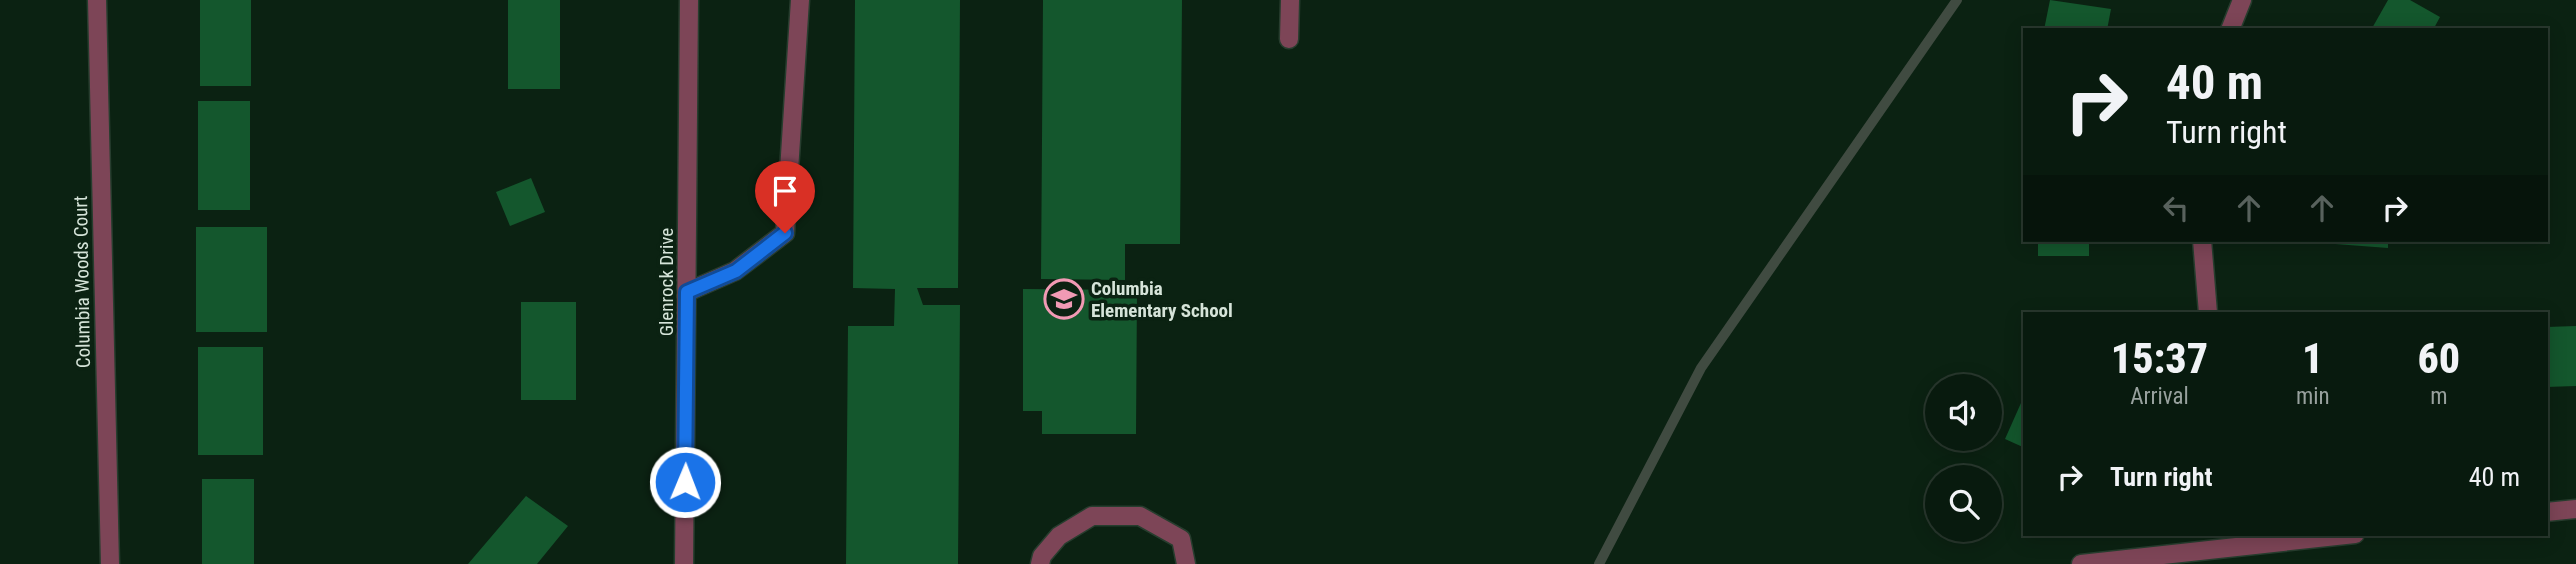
<!DOCTYPE html>
<html lang="en">
<head>
<meta charset="utf-8">
<style>
  :root { --surface:#081a0e; --page:#112317; --text:#f1f3f6; --muted:#98a19e; --line:#29382e }
  body { margin:0; font-family:"Roboto Condensed",sans-serif; background:var(--page); color:var(--text); height:100vh; display:flex; flex-direction:column; font-size:26px; white-space:nowrap }
  * { box-sizing:border-box; margin:0 }
  p { font-size:23px; color:var(--muted) }
  .icon { flex:none; width:38px; height:38px; fill:none; stroke:currentColor; stroke-width:2; stroke-linecap:round; stroke-linejoin:round }
  .map { position:relative; flex:1; overflow:hidden }
  .sheet { position:absolute; left:2023px; top:312px; width:525px; height:224px; display:flex; flex-direction:column; background:var(--surface); border-radius:0px; box-shadow:0 4px 18px #0003,0 0 0 2px var(--line) }
  .sheet>* { flex:none }
  .hud { position:absolute; left:2023px; top:28px; width:525px; height:214px; border-radius:0px; box-shadow:0 4px 18px #0003,0 0 0 2px var(--line); background:#081a0e; color:var(--text); overflow:hidden }
  .buttons { position:absolute; left:1925px; top:374px; display:grid; gap:14px }
  .buttons a { display:grid; place-items:center; width:77px; height:77px; border-radius:50%; background:var(--surface); box-shadow:0 4px 18px #0003,0 0 0 2px var(--line); font-size:35px }
  .pin { position:absolute; display:grid; place-items:center; width:60px; height:60px; color:#fff; margin:-72px -30px; border-radius:50% 50% 50% 0; rotate:-45deg; box-shadow:0 0 7px #0007 }
  .pin .icon { rotate:45deg }
  .me { position:absolute; width:77px; margin:-38px; rotate:1deg; stroke-linejoin:round; filter:drop-shadow(0 0 5px #0008) }
  .turn { display:flex; align-items:center; gap:24px; height:147px; padding:0 28px; font-size:32px }
  .turn .icon { width:91px; height:91px; stroke-width:2.5 }
  .turn b { display:block; font-size:49px; line-height:60px }
  .lanes { display:flex; align-items:center; height:66px; padding:0 28px; background:#0003; justify-content:center; gap:35px; direction:ltr }
  .lanes .off { opacity:.35 }
  .eta { display:flex; justify-content:space-evenly; align-items:center; height:119px; text-align:center }
  .eta b { font-size:42px; font-weight:800; line-height:49px }
  ul { padding:0; list-style:none }
  li { display:flex; align-items:center; gap:21px; height:91px; padding:0 28px }
  li div { flex:1 }
  li b { display:block; font-size:26px }
  li em { font-style:normal }
  .map>svg:first-child { display:block }
  .lines { fill:none; stroke-linecap:round; stroke-linejoin:round }
  .stream { stroke:#404b41; stroke-width:10 }
  .building { fill:#14572d }
  .service-casing { stroke:#273d2e; stroke-width:21 }
  .minor-casing { stroke:#273d2e; stroke-width:21 }
  .service { stroke:#7d4557; stroke-width:18 }
  .minor { stroke:#7d4557; stroke-width:18 }
  .route-casing { stroke:#114b97; stroke-width:18 }
  .route { stroke:#1a73e8; stroke-width:12 }
  .labels { text-anchor:middle; dominant-baseline:central; stroke-width:7; stroke-linejoin:round; paint-order:stroke }
  .street-label { font-size:19px; fill:#d6e4d9; stroke:#0b2212 }
  .poi-label { font-size:19px; font-weight:bold; fill:#d6e4d9; stroke:#0b2212; text-anchor:start }
</style>
</head>
<body>
<div class="map">
<svg width="2576" height="564" viewBox="0 0 2576 564">
  <rect width="100%" height="100%" fill="#0b2212"/>
  <g class="lines">
    <path class="stream" d="M1599,564l102,-196 256,-368"/>
  </g>
  <path class="building" d="M200,0h51v86h-51z
    M508,0h52v89h-52z
    M855,0h105l-2,288h-41l6,17h37l-2,259h-112l2,-238h46l1,-37 -42,-1z
    M1043,0h139l-2,244h-55v36l-84,-1z
    M2050,0l61,9 -4,21h-63z
    M2388,0h22l30,17 -7,13h-62z
    M198,101h52v109h-52z
    M531,178l14,34 -35,14 -14,-34z
    M196,227h71v105h-71z
    M2038,240h51v16h-51z
    M2335,240h53v8l-53,-4z
    M1023,289l114,1 -1,144h-94v-23h-19z
    M521,302h55v98h-55z
    M2576,326v60l-30,1v-60z
    M198,347h65v108h-65z
    M2025,394v54l-20,-9z
    M202,479h52v85h-52z
    M526,496l42,30 -31,38h-69z"/>
  <g class="lines">
    <g class="service-casing">
      <path id="service" d="M1289,39l1,-39
        M1040,564l2,-8 17,-20 33,-20h48l41,23 5,25"/>
    </g>
    <g class="minor-casing">
      <path id="minor" d="M97,0l13,564
        M2230,30l12,-30
        M2202,240l6,73
        M687,292l48,-21 50,-38 15,-233
        M2546,512l30,-3
        M684,564l5,-564
        M2081,564l274,-30"/>
    </g>
    <use href="#service" class="service"/>
    <use href="#minor" class="minor"/>
  </g>
  <g class="lines">
    <g class="route-casing">
      <path id="route" d="M685,482l2,-190 49,-21 49,-38"/>
    </g>
    <use href="#route" class="route"/>
  </g>
  <defs>
    <g id="school-ring" transform="scale(2.0125)"><circle r="9.5" fill="#0b2212" stroke="#f19ab4" stroke-width="1.5"/><path d="M0-5L7-2L0 1L-7-2ZM-4 1L0 2.5L4 1V4Q0 6-4 4Z" fill="#f19ab4"/></g>
  </defs>
  <g fill-rule="evenodd">
    <use href="#school-ring" x="1064" y="299"/>
  </g>
  <g class="labels">
    <g class="street-label">
      <text transform="translate(82 282) rotate(-91)">Columbia Woods Court</text>
      <text transform="translate(666 282) rotate(-90)">Glenrock Drive</text>
    </g>
    <g class="poi-label">
      <text x="1091" y="288">Columbia<tspan x="1091" dy="22">Elementary School</tspan></text>
    </g>
  </g>
</svg>
<div class="buttons">
<a><svg class="icon" aria-label="sound" viewBox="0 0 24 24"><path d="M4 9h4l5-4v14l-5-4H4zM17 9q2 3 0 6"/></svg></a>
<a><svg class="icon" aria-label="search" viewBox="0 0 24 24"><circle cx="10" cy="10" r="6"/><path d="M15 15l6 6"/></svg></a>
</div>
<div class="pin" style="left:785px;top:233px;background:#d93025"><svg class="icon" aria-label="arrive" viewBox="0 0 24 24"><path d="M6 21V4h12l-3 4 3 4H6"/></svg></div>
<svg class="me" style="left:685px;top:482px" viewBox="-20 -20 40 40"><circle r="17" fill="#1a73e8" stroke="#fff" stroke-width="3"/><path d="M0-11L8 9 0 5-8 9z" fill="#fff"/></svg>
<div class="hud">
<div class="turn"><svg class="icon" aria-label="right" viewBox="0 0 24 24"><path d="M7 20v-9h11M14 6l5 5-5 5"/></svg><div><b>40 m</b>Turn right</div></div>
<div class="lanes"><svg class="icon off" aria-label="left" viewBox="0 0 24 24"><path d="M17 20v-9H6M10 6l-5 5 5 5"/></svg><svg class="icon off" aria-label="ahead" viewBox="0 0 24 24"><path d="M12 20V5M6 11l6-6 6 6"/></svg><svg class="icon off" aria-label="ahead" viewBox="0 0 24 24"><path d="M12 20V5M6 11l6-6 6 6"/></svg><svg class="icon" aria-label="right" viewBox="0 0 24 24"><path d="M7 20v-9h11M14 6l5 5-5 5"/></svg></div>
</div>
<section class="sheet">
<div class="eta">
<div><b>15:37</b><p>Arrival</p></div>
<div><b>1</b><p>min</p></div>
<div><b>60</b><p>m</p></div>
</div>
<ul>
<li><svg class="icon" aria-label="right" viewBox="0 0 24 24"><path d="M7 20v-9h11M14 6l5 5-5 5"/></svg><div><b>Turn right</b></div><em>40 m</em></li>
</ul>
</section>
</div>
</body>
</html>
